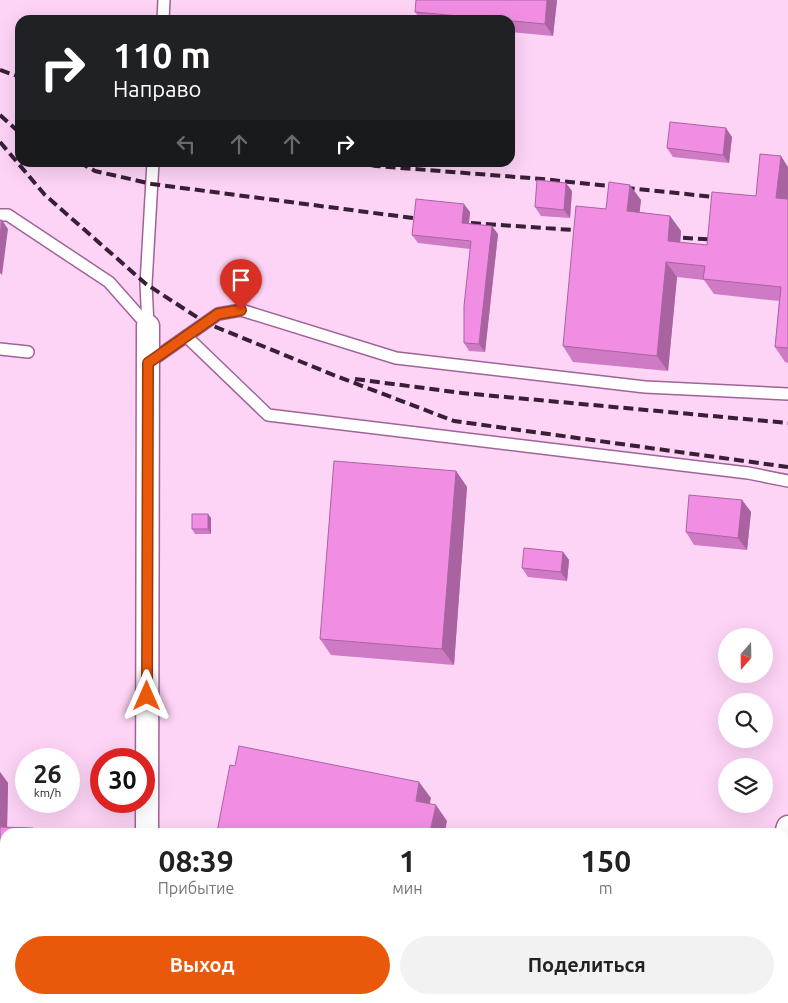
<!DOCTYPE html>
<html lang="ru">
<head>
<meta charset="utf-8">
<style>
  :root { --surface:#fff; --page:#f2f2f2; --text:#222; --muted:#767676; --accent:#ea580c }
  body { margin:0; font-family:Ubuntu,sans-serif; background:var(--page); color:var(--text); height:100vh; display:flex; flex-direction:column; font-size:19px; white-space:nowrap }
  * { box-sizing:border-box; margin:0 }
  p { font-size:16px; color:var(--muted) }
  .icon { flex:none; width:28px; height:28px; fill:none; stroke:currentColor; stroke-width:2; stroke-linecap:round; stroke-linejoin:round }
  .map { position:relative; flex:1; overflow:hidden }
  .panel { position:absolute; left:0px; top:828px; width:789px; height:176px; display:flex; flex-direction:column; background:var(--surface); border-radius:15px 15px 0 0; box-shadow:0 5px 20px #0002 }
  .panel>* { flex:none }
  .guide { position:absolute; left:15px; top:15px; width:500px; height:152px; border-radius:15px; box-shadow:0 5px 20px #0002; background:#202124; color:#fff; overflow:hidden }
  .needle { width:32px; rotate:200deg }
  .tools { position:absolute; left:718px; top:628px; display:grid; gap:10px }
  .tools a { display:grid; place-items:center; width:55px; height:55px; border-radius:50%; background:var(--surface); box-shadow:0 5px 20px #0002; font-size:25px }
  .speed { position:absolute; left:15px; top:748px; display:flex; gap:10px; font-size:25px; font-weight:700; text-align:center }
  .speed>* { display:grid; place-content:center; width:65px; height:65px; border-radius:50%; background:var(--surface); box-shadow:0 5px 20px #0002; line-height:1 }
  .speed small { font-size:12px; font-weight:400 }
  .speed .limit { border:8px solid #d22; background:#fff; color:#111 }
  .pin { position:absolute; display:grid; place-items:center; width:42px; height:42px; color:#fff; margin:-51px -21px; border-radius:50% 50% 50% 0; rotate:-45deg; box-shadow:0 0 5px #0007 }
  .pin .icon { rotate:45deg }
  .me { position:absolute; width:55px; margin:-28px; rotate:0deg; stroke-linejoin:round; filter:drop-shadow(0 0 4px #0008) }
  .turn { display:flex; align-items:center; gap:18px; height:105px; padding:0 15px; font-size:22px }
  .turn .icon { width:65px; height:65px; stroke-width:2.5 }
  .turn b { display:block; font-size:35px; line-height:42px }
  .lanes { display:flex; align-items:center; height:48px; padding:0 15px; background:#0003; justify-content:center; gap:25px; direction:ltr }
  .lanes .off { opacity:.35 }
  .eta { display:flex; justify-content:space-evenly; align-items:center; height:85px; text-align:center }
  .eta b { font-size:30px; font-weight:700; line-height:35px }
  .cta { display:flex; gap:10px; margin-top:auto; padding:10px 15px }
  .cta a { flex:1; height:58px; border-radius:30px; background:var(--accent); color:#fff; font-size:20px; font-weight:700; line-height:58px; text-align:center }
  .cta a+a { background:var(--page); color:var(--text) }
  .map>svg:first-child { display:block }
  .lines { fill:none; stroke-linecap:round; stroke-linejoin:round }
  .service-casing { stroke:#a06398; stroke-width:14 }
  .minor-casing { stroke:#a06398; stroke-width:25 }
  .service { stroke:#fff; stroke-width:11 }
  .minor { stroke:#fff; stroke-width:22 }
  .rail { stroke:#381f35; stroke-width:4; stroke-dasharray:10 5; stroke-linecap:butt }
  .wall { fill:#cf7ac4 }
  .shaded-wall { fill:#a963a0 }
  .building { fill:#f18ee4; stroke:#a963a0 }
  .route-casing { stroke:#983908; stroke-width:12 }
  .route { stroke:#ea580c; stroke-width:9 }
</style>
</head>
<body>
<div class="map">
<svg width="788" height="1003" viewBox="0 0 788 1003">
  <rect width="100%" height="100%" fill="#fdd3f6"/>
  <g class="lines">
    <g class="service-casing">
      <path id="service" d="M163,20l1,-20
        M0,215h8l101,67 39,44
        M148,326l-2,-42 7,-122
        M186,336l82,79 480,58 40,8
        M0,349l28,3
        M148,363l70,-49 23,-4 155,48 249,29 143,7
        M0,1000l7,3"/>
    </g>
    <g class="minor-casing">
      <path id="minor" d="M147,832l1,-506
        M784,840l4,-13
        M349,999l17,4
        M145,1003v-4
        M728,1003l1,-4"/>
    </g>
    <use href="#service" class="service"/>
    <use href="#minor" class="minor"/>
    <path class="rail" d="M0,70l20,7
      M0,115l20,18
      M0,142l45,53 101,89 60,39 130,53 118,45 334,46
      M79,162l16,9 57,13 276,36
      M356,162l20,4 166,13 182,19
      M456,222l132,9
      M668,237l52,3
      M355,379l107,14 326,30"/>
  </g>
  <path class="wall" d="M557,0l-4,36 -43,-4v-12h-89l-6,-8z
    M732,137l-3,26 -56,-6 -6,-9z
    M788,167v196l-3,-1 -10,-15 4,-46 -65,-7 -10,-14 -27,-3 -9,94 -95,-9 -10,-16 43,-137 35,-9 -2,12 31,4 11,15 -1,12 27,2 49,-49z
    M572,191l-2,27 -29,-2 -6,-9z
    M470,212l-1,11 29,11 -13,118 -16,-1 -5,-8 6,-94 -52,-6 -6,-8z
    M456,471l11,16 -13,178 -123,-10 -11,-16z
    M742,500l9,12 -4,38 -53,-5 -8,-13z
    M211,518v16h-16l-3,-5z
    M563,552l6,8 -2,21 -39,-4 -6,-9z
    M0,772l8,11 -1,44 26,1 3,4h-31v110h-5z"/>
  <path class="shaded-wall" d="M547,0h10l-4,36 -8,-12z
    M726,128l6,9 -3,26 -6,-8z
    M781,156l7,11v38l-12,-7z
    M566,183l6,8 -2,27 -6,-8z
    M630,185l11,15 -3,27 -11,-16z
    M464,204l6,8 -2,19 -6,-8z
    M670,216l11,15 -2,26 -11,-16z
    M2,220l6,9 -6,46 -2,-2v-36z
    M492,226l6,8 -13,118 -6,-8z
    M666,262l11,15 -9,94 -11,-15z
    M456,471l11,16 -13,178 -12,-16z
    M742,500l9,12 -4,38 -9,-12z
    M208,514l3,4v16l-3,-5z
    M563,552l6,8 -2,21 -6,-9z
    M0,772l8,11 -1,49h-7z
    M419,782l12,16 -4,19 -11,-16z
    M436,805l11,16 -2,11h-15z
    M0,907l5,7v23l-5,-8z"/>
  <path class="building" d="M416,0h131l-2,24 -130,-12z
    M670,122l56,6 -3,27 -56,-7z
    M760,154l21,2 -5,42 12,1v149l-13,-1 6,-60 -78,-8 2,-13 -39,-4 -9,94 -94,-10 13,-140 30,3 3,-27 21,3 -3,26 43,5 -2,25 39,4 5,-53 44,4z
    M537,180l29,3 -2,27 -29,-3z
    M416,199l48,5 -2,19 30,3 -13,118 -15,-1v-37l7,-65 -59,-6z
    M0,220h2l-2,17z
    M334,461l122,10 -14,178 -122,-10z
    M689,495l53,5 -4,38 -52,-6z
    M192,514h16v15h-16z
    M524,548l39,4 -2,20 -39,-4z
    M239,746l180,36 -3,19 20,4 -6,27h-213l13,-67 5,1z
    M0,827l33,1v4h-28v74h-5z"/>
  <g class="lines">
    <g class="route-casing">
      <path id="route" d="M147,696l1,-333 70,-49 23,-4"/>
    </g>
    <use href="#route" class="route"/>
  </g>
</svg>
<div class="tools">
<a><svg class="needle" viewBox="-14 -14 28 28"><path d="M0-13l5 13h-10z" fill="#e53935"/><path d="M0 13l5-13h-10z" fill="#767676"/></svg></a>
<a><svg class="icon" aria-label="search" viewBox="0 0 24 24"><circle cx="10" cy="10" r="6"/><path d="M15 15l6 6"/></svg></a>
<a><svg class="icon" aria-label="layers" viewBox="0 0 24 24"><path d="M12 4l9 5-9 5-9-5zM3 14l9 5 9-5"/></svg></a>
</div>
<div class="speed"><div>26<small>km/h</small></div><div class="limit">30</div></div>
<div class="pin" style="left:241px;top:310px;background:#d93025"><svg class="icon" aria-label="arrive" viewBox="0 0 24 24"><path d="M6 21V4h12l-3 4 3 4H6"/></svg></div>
<svg class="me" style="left:147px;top:696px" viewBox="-20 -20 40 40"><path d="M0-17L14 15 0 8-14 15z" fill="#ea580c" stroke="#fff" stroke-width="4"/></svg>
<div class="guide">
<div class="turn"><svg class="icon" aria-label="right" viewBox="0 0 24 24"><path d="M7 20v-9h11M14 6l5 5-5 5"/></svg><div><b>110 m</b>Направо</div></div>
<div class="lanes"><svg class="icon off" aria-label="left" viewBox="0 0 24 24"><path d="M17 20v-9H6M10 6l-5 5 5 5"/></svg><svg class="icon off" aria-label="ahead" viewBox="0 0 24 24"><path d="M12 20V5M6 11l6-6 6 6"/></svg><svg class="icon off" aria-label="ahead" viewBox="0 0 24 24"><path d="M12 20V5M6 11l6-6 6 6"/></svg><svg class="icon" aria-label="right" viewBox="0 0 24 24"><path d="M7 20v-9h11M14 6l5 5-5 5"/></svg></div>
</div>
<section class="panel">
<div class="eta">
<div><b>08:39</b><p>Прибытие</p></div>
<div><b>1</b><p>мин</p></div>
<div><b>150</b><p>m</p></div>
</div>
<div class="cta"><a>Выход</a><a>Поделиться</a></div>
</section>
</div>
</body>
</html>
